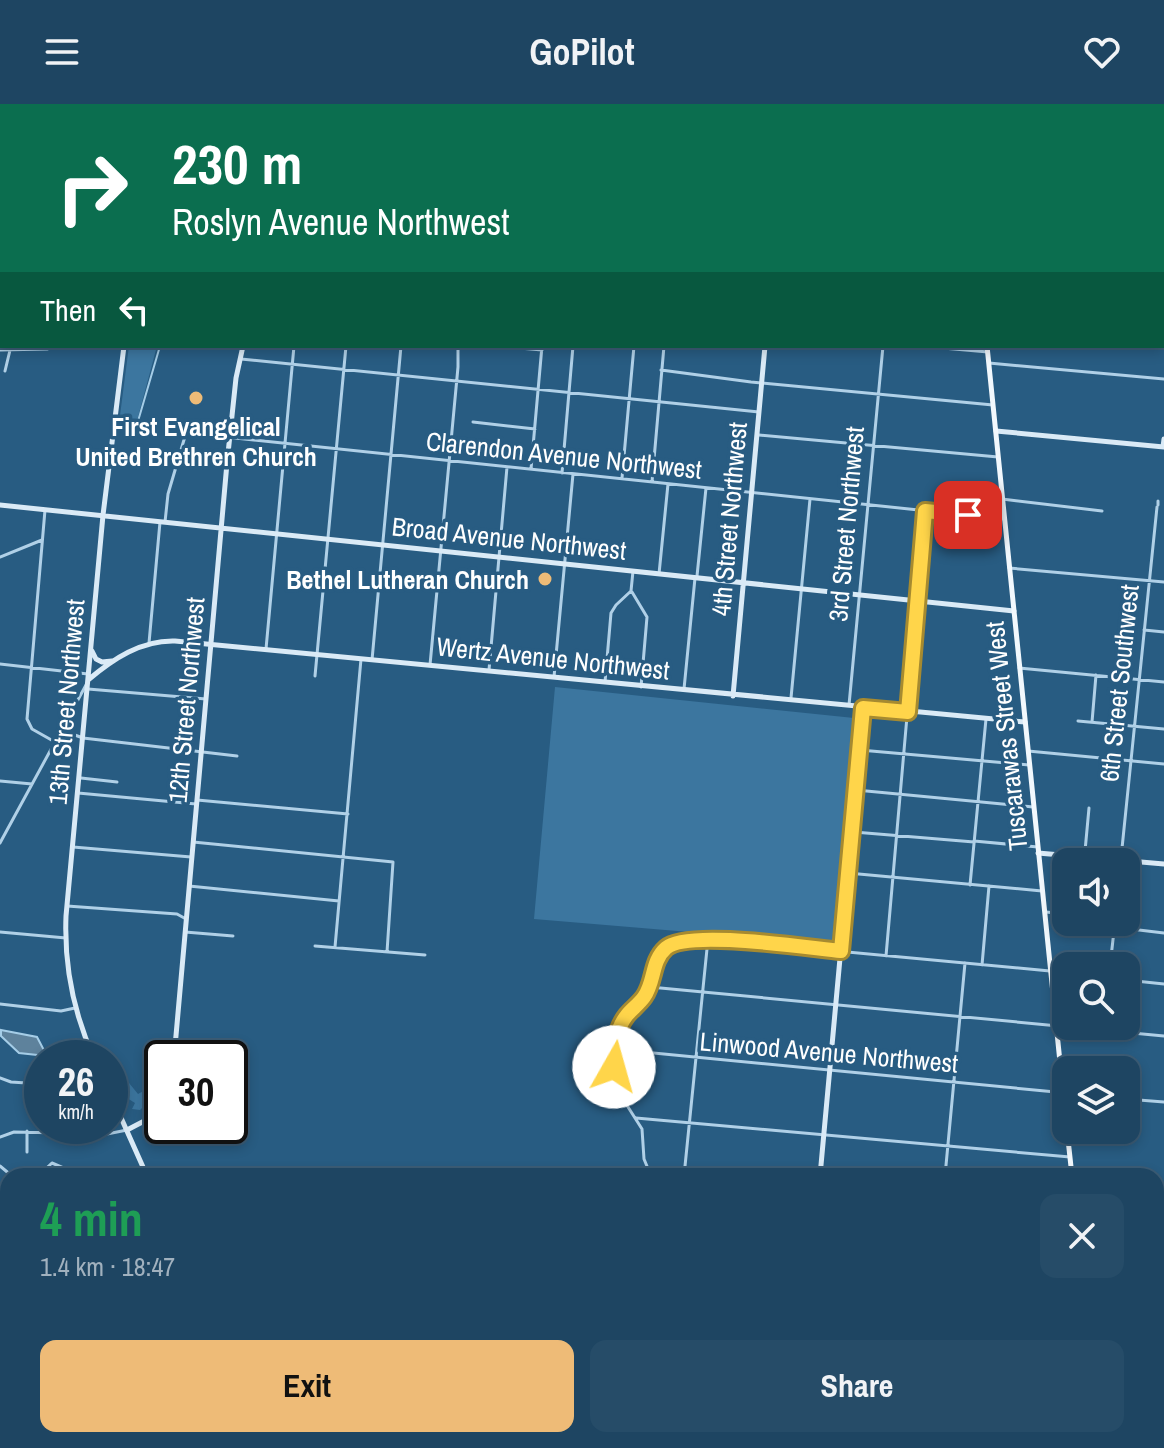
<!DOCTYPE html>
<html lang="en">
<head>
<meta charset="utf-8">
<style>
  :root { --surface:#1e4562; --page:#264c68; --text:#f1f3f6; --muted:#a1b1be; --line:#3c5d77; --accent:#eb7 }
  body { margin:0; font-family:"Archivo Narrow",sans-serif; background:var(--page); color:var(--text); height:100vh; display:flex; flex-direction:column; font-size:30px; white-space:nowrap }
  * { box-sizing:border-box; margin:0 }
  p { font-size:26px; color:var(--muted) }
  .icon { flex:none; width:44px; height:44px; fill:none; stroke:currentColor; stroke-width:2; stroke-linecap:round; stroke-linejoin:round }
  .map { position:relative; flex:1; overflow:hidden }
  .details { position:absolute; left:0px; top:1064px; width:1164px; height:280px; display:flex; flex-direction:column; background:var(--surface); border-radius:24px 24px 0 0; box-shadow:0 4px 12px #0003,0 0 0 2px var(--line) }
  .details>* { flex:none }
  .banner { position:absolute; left:0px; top:0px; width:1164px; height:244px; box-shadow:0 4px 12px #0003,0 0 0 2px var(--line); background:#0b6e4f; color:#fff; overflow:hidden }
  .tools { position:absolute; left:1052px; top:744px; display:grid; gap:16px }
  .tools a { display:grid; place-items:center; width:88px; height:88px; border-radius:16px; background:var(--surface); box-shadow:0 4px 12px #0003,0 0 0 2px var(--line); font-size:40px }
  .speed { position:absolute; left:24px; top:936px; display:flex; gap:16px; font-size:40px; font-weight:700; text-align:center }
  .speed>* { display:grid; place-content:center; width:104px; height:104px; border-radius:50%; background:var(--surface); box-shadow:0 4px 12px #0003,0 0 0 2px var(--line); line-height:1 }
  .speed small { font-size:20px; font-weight:400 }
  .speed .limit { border:4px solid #111; border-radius:12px; background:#fff; color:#111 }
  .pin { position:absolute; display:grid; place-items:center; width:68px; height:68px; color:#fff; margin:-34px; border-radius:16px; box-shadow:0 4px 12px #0006 }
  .me { position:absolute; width:88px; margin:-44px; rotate:7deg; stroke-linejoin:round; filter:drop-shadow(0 0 6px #0008) }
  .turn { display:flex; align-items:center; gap:28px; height:168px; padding:0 40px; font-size:36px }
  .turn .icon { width:104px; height:104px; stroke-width:2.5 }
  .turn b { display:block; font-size:56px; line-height:68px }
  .then { display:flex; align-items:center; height:76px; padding:0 40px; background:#0003; gap:16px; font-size:30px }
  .round { display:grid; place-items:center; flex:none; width:84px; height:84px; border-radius:16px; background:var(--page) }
  .headline { display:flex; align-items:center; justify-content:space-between; height:136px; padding:0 40px }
  h1 { font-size:48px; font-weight:800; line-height:60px; color:#1e9e55 }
  .action { display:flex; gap:16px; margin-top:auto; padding:16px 40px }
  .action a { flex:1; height:92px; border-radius:16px; background:var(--accent); color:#111; font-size:32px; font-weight:800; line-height:92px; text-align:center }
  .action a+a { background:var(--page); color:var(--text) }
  header { display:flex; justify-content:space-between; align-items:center; height:104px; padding:0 40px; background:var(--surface); font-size:36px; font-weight:800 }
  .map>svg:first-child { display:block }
  .green { fill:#3c769f }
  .water { fill:#5e829c; stroke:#a5cde7; stroke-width:2 }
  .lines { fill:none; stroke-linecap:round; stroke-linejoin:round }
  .stream { stroke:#a5cde7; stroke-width:2 }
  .street { stroke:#b0d0e7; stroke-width:3 }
  .secondary { stroke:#daeaf6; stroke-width:5 }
  .primary { stroke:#f2f8fd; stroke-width:5 }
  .highway { stroke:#fff; stroke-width:7 }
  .route-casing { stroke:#a68a30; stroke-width:20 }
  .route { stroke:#ffd54a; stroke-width:14 }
  .poi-dot { fill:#eb7; stroke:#285c82; stroke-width:3 }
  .labels { text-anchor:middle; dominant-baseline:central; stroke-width:7; stroke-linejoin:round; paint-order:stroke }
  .poi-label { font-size:26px; font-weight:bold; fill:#fff; stroke:#285c82 }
  .street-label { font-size:26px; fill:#fff; stroke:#285c82 }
</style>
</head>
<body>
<header><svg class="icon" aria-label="menu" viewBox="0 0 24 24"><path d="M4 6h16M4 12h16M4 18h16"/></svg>GoPilot<svg class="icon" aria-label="heart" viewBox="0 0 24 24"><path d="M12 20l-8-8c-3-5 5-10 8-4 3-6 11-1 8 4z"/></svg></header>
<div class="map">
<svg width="1164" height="1344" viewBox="0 0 1164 1344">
  <rect width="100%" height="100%" fill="#285c82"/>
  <path class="green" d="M160,0h623l-1,2z
    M129,242h28l-23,86 -16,-1z
    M555,583l299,31 -22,226 -298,-25z
    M129,979l9,11 11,-6 -2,7 4,4 -11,11 -8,-1 3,-6 -8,-5 -6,-11z"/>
  <path class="water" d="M1,926l36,7 10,19 -28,-3 -18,-17z
    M0,1096l8,5v217l-8,-3z"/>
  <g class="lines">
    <path class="stream" d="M361,2v-2
      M136,324l24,-82"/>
    <path class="street" d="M1049,0l5,2
      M1069,2v-2
      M1162,42h2
      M0,110l2,-1
      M0,140l2,1
      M1162,150h2
      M0,190h2
      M1162,197h2
      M497,242l45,4
      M920,242l68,6
      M1162,242h2
      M0,246l47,-1 9,-3
      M241,255l518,53
      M989,259l175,16
      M661,266l90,12 242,23
      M5,267l6,-25
      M473,318l62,7
      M169,327l835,88
      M759,331l239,22
      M531,365l11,-123
      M562,369l11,-127
      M622,374l12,-132
      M652,378l12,-136
      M1002,395l100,12
      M1158,401v-4
      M45,406l-18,209 5,10 23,13
      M165,418l3,-28 18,-61
      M0,453l42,-17
      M1009,464l155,14
      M659,470l9,-90
      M697,472l9,-88
      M632,488l15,25 -6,70
      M1144,526l20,2
      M149,539l11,-121
      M266,545l28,-303
      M372,556l29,-314
      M0,560l88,10
      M430,561l28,-298v-21
      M1019,564l145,14
      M489,566l18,-203
      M315,572l31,-330
      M554,573l19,-203
      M605,578l6,-69 5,-8 15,-14 2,-20
      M88,585l118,10
      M684,585l11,-111
      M791,594l19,-199
      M849,601l34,-359
      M1078,617l86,8
      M1092,618l4,-47
      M61,626l22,8 154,18
      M860,646l169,15
      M1028,647l136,13
      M81,674l36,4
      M0,677l32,3
      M856,686l177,17
      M78,689l118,11
      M197,696l151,14
      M854,728l120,10
      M974,737l64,6
      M193,738l200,20 -6,90
      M0,739l86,-158
      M73,743l118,10
      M1121,754l36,-351
      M1084,758l5,-54
      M848,769l194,18
      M970,781l16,-166
      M189,782l150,15
      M67,802l110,8 9,5
      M1046,808l20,2
      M1114,823l50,6
      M0,828l66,6
      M185,828l48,4
      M315,842l110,9
      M335,843l26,-288
      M886,852l39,-445
      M982,861l7,-79
      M1110,862l5,-44
      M1126,876l38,4
      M650,883l514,49
      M0,900l61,7 14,-3
      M592,943l474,46
      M0,974l11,4 31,2
      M1126,995l38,3
      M636,1014l434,39
      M27,1027v21
      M0,1033l14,-5 93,2 20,-4
      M0,1062l12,10
      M38,1072l14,-13 30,13
      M651,1072l-7,-17 -2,-30 -21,-33 -6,-18 -1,-17 3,-28 7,-15 22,-24 10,-32 6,-11 17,-11 29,-1 342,32
      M684,1072l24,-237
      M945,1072l20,-213
      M1156,1310l8,1
      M343,1344l1,-8
      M658,1344v-8
      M918,1344l1,-8"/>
    <path class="secondary" d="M155,2l1,-2
      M786,2v-2
      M1162,104h2
      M996,327l168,16
      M1163,343l1,-8
      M0,401l1014,106
      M92,547l4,8 6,3 10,-1
      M88,576c25,-21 53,-40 87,-39l850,81
      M733,592l32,-350
      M1038,749l126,11
      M94,954c-21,-46 -30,-91 -28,-142l37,-401 21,-169
      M174,954l53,-595 9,-85 7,-32
      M110,989l37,83
      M127,1026l23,-12 12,-14
      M820,1072l43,-468
      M1156,1128l8,1
      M135,1344l3,-8
      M794,1344v-8"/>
    <path class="primary" d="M959,0v2
      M987,242l79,775
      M1067,1026l5,46
      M1099,1336l1,8"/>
    <path class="highway" d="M18,0l20,2
      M912,2l2,-2
      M932,2l2,-2
      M947,2l2,-2
      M995,2l2,-2
      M0,12h2
      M0,23l2,1
      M0,45l2,1"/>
  </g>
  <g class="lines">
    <g class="route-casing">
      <path id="route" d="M614,963c0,-18 1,-37 13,-52 5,-6 12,-11 17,-18 11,-15 7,-36 22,-49 21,-19 142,0 175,3l22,-243 45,4 17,-201 43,4"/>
    </g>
    <use href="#route" class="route"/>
  </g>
  <g class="poi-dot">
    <circle cx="196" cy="294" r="8"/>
    <circle cx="545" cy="475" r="8"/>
  </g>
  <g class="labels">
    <g class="poi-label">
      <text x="196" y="322">First Evangelical<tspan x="196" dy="30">United Brethren Church</tspan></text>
      <text x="529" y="475" text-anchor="end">Bethel Lutheran Church</text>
    </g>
    <g class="street-label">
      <text transform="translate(564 351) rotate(6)">Clarendon Avenue Northwest</text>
      <text transform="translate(729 415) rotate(-85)">4th Street Northwest</text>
      <text transform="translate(846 420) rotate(-85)">3rd Street Northwest</text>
      <text transform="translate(509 434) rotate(6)">Broad Avenue Northwest</text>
      <text transform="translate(553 554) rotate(6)">Wertz Avenue Northwest</text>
      <text transform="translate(1119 579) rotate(-84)">6th Street Southwest</text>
      <text transform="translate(186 596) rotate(-85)">12th Street Northwest</text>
      <text transform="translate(66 598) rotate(-85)">13th Street Northwest</text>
      <text transform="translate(1006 632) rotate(-96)">Tuscarawas Street West</text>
      <text transform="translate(829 948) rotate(5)">Linwood Avenue Northwest</text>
    </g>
  </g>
</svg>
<div class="tools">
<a><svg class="icon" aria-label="sound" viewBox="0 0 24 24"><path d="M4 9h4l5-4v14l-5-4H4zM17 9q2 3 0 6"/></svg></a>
<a><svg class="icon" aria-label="search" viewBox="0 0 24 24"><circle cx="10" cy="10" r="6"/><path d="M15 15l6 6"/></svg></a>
<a><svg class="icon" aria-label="layers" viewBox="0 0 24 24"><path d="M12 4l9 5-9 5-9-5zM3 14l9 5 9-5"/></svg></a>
</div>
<div class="speed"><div>26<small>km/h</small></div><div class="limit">30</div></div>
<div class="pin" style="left:968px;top:411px;background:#d93025"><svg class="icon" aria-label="arrive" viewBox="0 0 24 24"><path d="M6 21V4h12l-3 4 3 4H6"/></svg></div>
<svg class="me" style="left:614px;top:963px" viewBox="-20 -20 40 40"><circle r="19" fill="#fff"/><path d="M0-13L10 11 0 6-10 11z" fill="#ffd54a"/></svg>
<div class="banner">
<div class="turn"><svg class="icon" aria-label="right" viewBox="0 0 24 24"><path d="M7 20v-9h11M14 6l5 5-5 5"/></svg><div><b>230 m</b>Roslyn Avenue Northwest</div></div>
<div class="then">Then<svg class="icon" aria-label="left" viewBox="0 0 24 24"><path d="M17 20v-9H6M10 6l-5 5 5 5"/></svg></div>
</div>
<section class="details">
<div class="headline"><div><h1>4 min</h1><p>1.4 km · 18:47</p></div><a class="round"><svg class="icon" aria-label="close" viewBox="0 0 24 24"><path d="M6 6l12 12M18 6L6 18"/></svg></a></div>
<div class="action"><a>Exit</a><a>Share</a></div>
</section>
</div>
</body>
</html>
